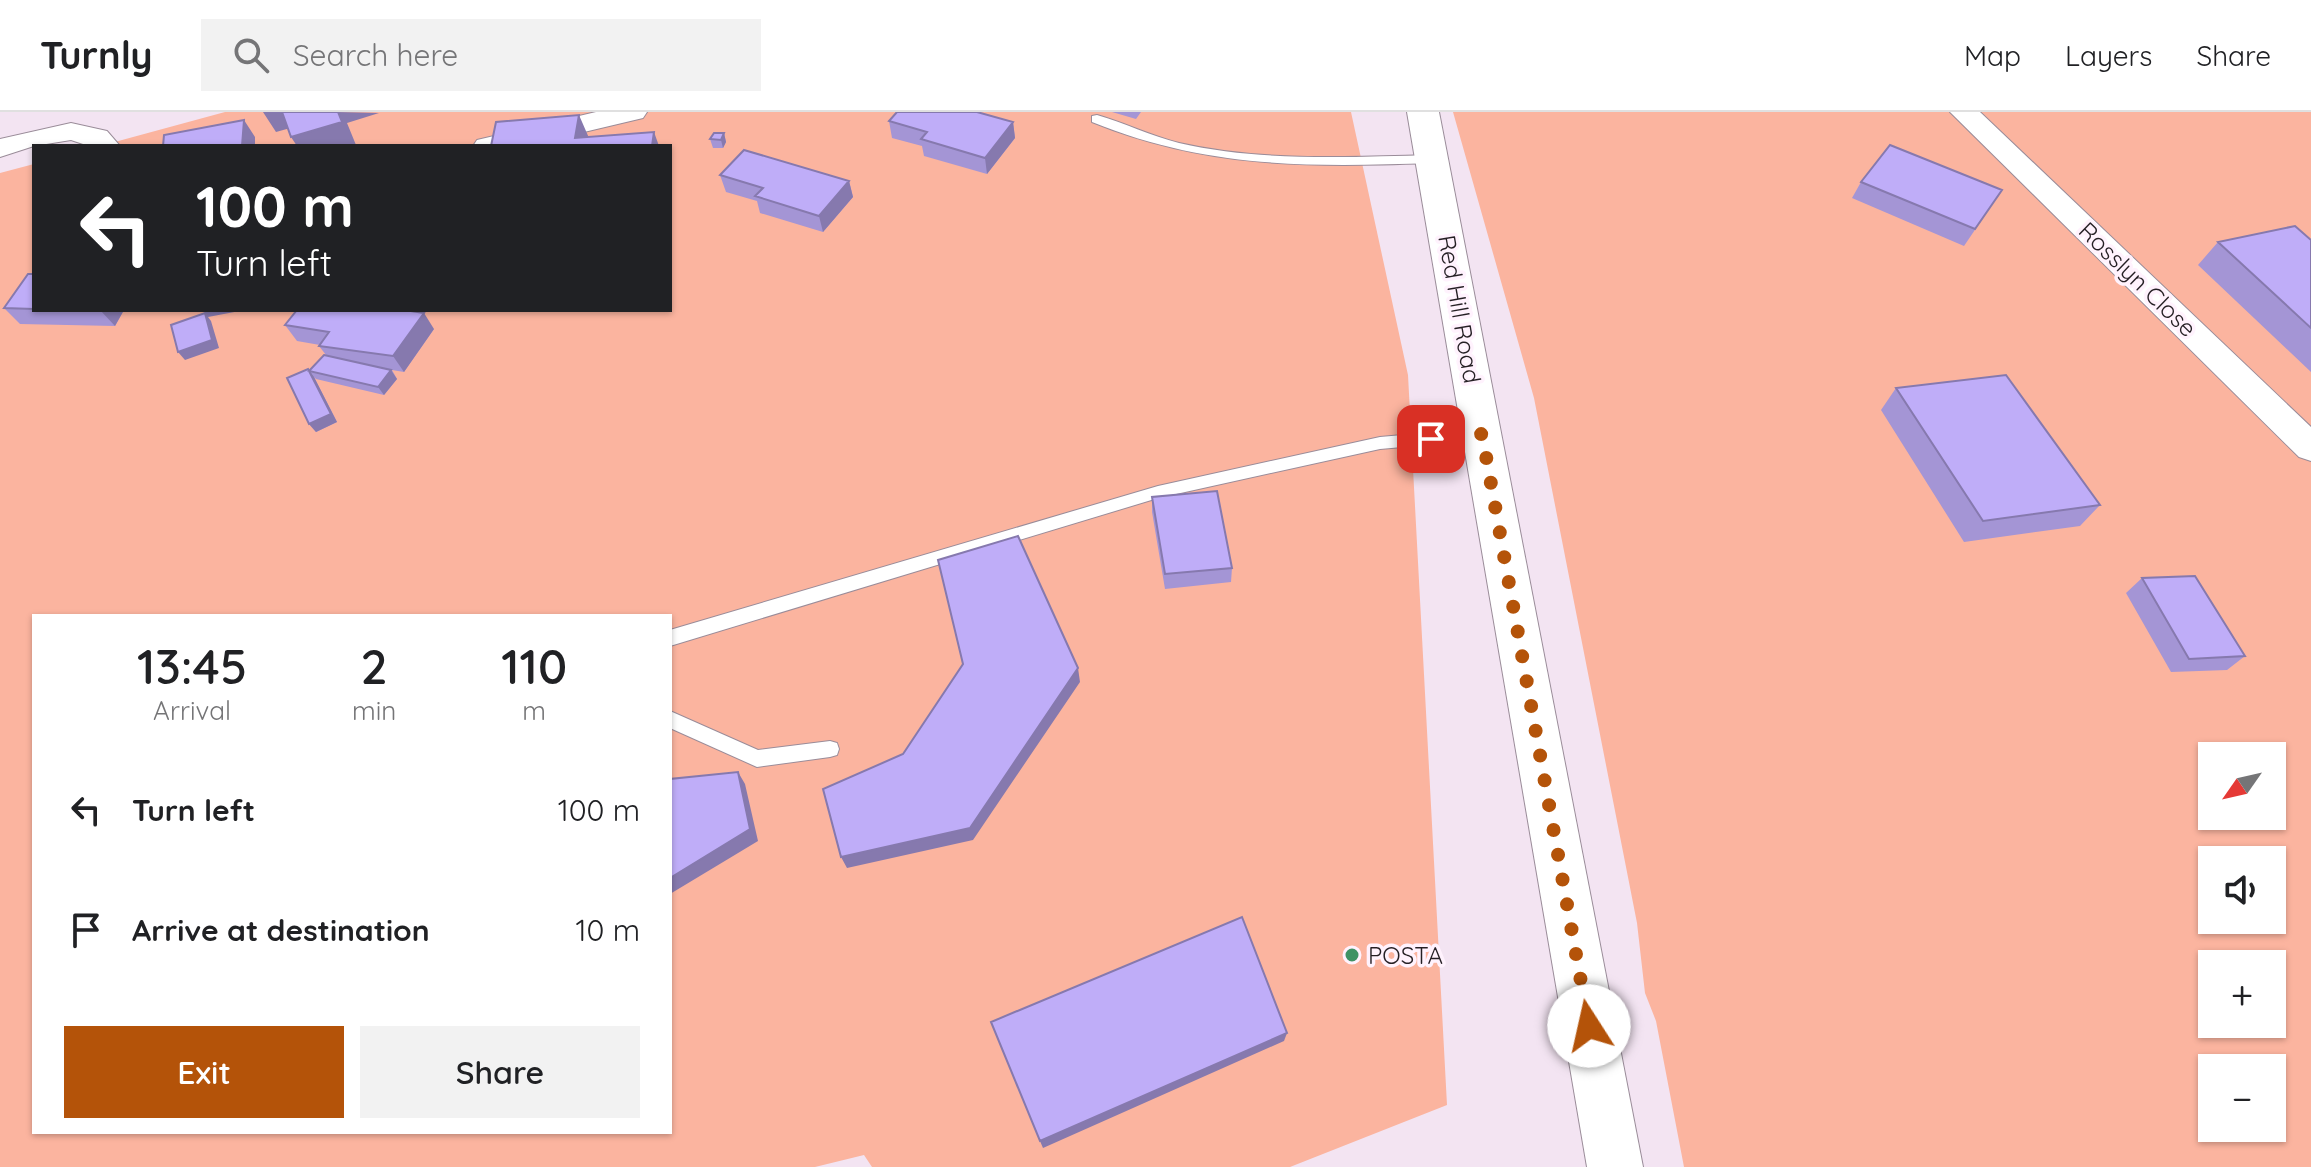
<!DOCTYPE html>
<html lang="en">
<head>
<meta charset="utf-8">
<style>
  :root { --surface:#fff; --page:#f2f2f2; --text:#202124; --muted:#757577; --line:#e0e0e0; --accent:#b45309 }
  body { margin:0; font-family:Quicksand,sans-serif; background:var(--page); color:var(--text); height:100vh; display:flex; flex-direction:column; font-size:30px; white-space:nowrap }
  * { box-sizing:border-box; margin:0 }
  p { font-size:26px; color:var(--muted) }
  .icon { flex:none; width:44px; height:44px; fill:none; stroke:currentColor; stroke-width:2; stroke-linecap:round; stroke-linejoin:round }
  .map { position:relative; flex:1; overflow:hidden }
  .sheet { position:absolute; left:32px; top:502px; width:640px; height:520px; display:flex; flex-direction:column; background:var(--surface); border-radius:0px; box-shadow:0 2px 6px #0004 }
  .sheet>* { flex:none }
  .banner { position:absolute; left:32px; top:32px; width:640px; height:168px; border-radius:0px; box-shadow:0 2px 6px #0004; background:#202124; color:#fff; overflow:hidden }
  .needle { width:52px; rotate:236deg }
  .fabs { position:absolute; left:2198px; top:630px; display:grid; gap:16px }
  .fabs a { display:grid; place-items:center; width:88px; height:88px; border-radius:0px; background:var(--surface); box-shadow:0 2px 6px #0004; font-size:40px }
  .pin { position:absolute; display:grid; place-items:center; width:68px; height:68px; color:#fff; margin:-34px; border-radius:16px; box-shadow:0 4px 12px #0006 }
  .me { position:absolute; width:88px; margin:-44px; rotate:350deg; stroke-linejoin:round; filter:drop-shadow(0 0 6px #0008) }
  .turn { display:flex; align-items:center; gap:28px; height:168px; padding:0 32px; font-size:36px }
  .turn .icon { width:104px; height:104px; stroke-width:2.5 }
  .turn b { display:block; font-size:56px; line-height:68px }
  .eta { display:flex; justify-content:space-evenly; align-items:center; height:136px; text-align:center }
  .eta b { font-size:48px; font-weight:600; line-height:56px }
  .action { display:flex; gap:16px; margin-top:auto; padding:16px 32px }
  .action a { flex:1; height:92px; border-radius:0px; background:var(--accent); color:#fff; font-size:32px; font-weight:600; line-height:92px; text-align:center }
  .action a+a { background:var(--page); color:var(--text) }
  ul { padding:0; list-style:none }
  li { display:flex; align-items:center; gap:24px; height:120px; padding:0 32px }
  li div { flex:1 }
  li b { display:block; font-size:30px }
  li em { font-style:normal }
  header { display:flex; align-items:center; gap:48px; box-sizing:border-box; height:112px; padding:0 40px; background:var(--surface); border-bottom:2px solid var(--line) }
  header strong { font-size:38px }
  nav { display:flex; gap:44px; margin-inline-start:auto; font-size:28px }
  .search { width:560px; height:72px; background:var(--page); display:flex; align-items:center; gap:20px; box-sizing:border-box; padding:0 28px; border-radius:0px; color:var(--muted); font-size:30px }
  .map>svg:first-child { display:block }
  .green { fill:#fbb49f; fill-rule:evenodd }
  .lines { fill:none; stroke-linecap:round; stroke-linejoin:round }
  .lane-casing { stroke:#9a8c99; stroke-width:2 }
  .street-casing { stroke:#9a8c99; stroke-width:2 }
  .secondary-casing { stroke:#9a8c99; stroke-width:2 }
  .lane { fill:#fff; fill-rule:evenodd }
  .street { fill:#fff; fill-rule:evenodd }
  .secondary { fill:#fff; fill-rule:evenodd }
  .wall { fill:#a495d5 }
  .shaded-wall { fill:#8679ae }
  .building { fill:#bfadf8; stroke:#8679ae; stroke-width:2 }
  .route { stroke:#b45309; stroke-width:14; stroke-dasharray:0 25.2 }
  .poi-dot { fill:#3f9264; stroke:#fff2fd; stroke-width:3 }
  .labels { text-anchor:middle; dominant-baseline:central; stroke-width:7; stroke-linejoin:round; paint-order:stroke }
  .street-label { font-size:24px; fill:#251f24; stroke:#fff2fd }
  .poi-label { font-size:24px; fill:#251f24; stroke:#fff2fd; text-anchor:start }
</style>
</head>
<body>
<header>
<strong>Turnly</strong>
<div class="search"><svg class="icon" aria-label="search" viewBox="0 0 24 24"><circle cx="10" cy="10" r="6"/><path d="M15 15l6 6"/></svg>Search here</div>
<nav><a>Map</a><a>Layers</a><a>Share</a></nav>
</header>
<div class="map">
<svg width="2311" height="1055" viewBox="0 0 2311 1055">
  <rect width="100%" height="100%" fill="#f3e4f2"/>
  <path class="green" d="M225,0h1126l57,263 39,730 -157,62h-418l-8,-12 -49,12h-815v-994l34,-9v146h636v-164h-570zM34,504h636v516h-636z
    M1453,0h858v1055h-627l-28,-146 -11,-28 -8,-70 -103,-525zM2212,644h60v60h-60zM2212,748h60v60h-60zM2212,852h60v60h-60zM2212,956h60v60h-60z"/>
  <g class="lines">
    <g class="lane-casing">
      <path id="lane" d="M1097,3c28,8 54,21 82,28 83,19 170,14 254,12l7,4 -7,4c-123,4 -225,6 -341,-41v-6z
        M1482,316l8,6 -8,6 -102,9 -222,49 -488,148v-16l488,-144 222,-49z
        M670,599l88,39 72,-9 7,2 2,6 -2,6 -7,2 -73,10 -87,-39z"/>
    </g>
    <g class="street-casing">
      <path id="street" d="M596,0h51l-4,6 -118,28h-52l4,-6z
        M1950,0h30l331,315v34l-12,-4z
        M71,11l36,8 13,15h-31l-18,-6 -37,6 -34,11v-18z"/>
    </g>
    <g class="secondary-casing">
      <path id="secondary" d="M1407,0h32l204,1055h-56z"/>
    </g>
    <use href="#lane" class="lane"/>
    <use href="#street" class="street"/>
    <use href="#secondary" class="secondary"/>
  </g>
  <path class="wall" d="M1112,0h29l-5,7z
    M889,9l124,1 2,16 -28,36 -63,-18 -2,-10 -30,-8z
    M724,21l2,9 -3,6h-10l-3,-9z
    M720,63l129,6 4,16 -30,35 -63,-19 -3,-12 -31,-9z
    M1861,70l141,8 -38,56 -112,-48z
    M2311,128v132l-113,-107 20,-23z
    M34,162v36h90l-9,16 -95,-2 -16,-16z
    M285,213l149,4 -30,43 -12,-2 5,9 -13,16 -68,-16 -2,-2 23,45 -21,10 -7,-8v-53l17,-16 -7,-9 1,-1 -23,-4z
    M1896,276l204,117 -20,21 -116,16 -83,-132z
    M1152,385l80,71 -1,14 -66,7 -13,-77z
    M2142,466l103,78 -18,14 -56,2 -45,-79z"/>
  <path class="shaded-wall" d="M263,0h21l10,15 -18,5z
    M338,0l41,1 -32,10 9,22 -59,1 -6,-9z
    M579,3l10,23h-14z
    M244,8l11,17v9h-13z
    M1013,10l2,16 -28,36 -2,-16z
    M654,20l5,14h-7z
    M724,21l2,9 -3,6 -2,-8z
    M849,69l4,16 -30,35 -4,-16z
    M100,198h24l-9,16z
    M203,198h42l-37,7z
    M205,201l6,8 8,27 -34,12 -7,-8z
    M424,201l10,16 -30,43 -11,-16z
    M308,257l6,8 23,45 -21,10 -7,-8z
    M391,258l6,9 -13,16 -6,-8z
    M1078,556l2,14 -107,158 -126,28 -6,-11z
    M738,660l7,12 13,57 -88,53v-16z
    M1287,921l-3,8 -241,107 -3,-7z"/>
  <path class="building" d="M282,0h56l4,10 -51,15z
    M897,0h80l36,10 -28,36 -64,-19 6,-7 -38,-11z
    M579,3l-4,23 79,-6 -2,14h-161l5,-24z
    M244,8l-2,26h-79l1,-11z
    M714,21h10l-3,7 -11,-1z
    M1890,33l112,45 -27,39 -114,-47z
    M744,38l105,31 -30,35 -64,-20 8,-8 -43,-13z
    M2295,114l16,14v88l-93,-86z
    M28,162h6v35l-30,-1z
    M297,198h107l20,3 -31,43 -74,-10 10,-14 -44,-7z
    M205,201l7,27 -34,12 -7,-27z
    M324,243l67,15 -13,17 -69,-16z
    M308,257l23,45 -22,10 -22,-46z
    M2006,263l94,130 -117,16 -87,-133z
    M1217,379l15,77 -67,6 -13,-77z
    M1018,424l60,132 -108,160 -129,29 -18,-68 80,-35 60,-90 -25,-104z
    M2195,464l50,80 -56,3 -47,-81z
    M738,660l12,57 -80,49v-99z
    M1242,805l45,116 -247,108 -49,-119z"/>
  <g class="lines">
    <path class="route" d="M1431,327l51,-5 107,592"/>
  </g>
  <circle class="poi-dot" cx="1352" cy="843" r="8"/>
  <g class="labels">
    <g class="street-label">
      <text transform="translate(2138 167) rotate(44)">Rosslyn Close</text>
      <text transform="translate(1460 197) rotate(80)">Red Hill Road</text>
    </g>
    <g class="poi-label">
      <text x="1368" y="843">POSTA</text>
    </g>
  </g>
</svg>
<div class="fabs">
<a><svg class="needle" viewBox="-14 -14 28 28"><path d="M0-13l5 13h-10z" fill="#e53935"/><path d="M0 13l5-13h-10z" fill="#757577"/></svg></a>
<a><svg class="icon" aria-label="sound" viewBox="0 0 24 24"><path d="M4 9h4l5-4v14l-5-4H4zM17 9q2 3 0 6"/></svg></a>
<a>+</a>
<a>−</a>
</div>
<div class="pin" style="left:1431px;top:327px;background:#d93025"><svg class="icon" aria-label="arrive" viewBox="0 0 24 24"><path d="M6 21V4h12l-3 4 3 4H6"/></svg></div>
<svg class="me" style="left:1589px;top:914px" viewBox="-20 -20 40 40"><circle r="19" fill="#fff"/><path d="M0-13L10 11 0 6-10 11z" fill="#b45309"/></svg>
<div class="banner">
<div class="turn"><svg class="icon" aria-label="left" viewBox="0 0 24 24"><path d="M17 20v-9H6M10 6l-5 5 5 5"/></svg><div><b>100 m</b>Turn left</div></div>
</div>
<section class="sheet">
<div class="eta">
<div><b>13:45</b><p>Arrival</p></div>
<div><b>2</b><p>min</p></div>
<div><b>110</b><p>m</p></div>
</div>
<ul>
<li><svg class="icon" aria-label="left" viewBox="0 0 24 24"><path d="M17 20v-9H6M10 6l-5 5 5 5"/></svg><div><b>Turn left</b></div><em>100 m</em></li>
<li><svg class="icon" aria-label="arrive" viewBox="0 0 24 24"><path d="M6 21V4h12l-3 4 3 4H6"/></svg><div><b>Arrive at destination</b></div><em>10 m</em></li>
</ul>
<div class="action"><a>Exit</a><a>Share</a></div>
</section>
</div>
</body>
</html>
